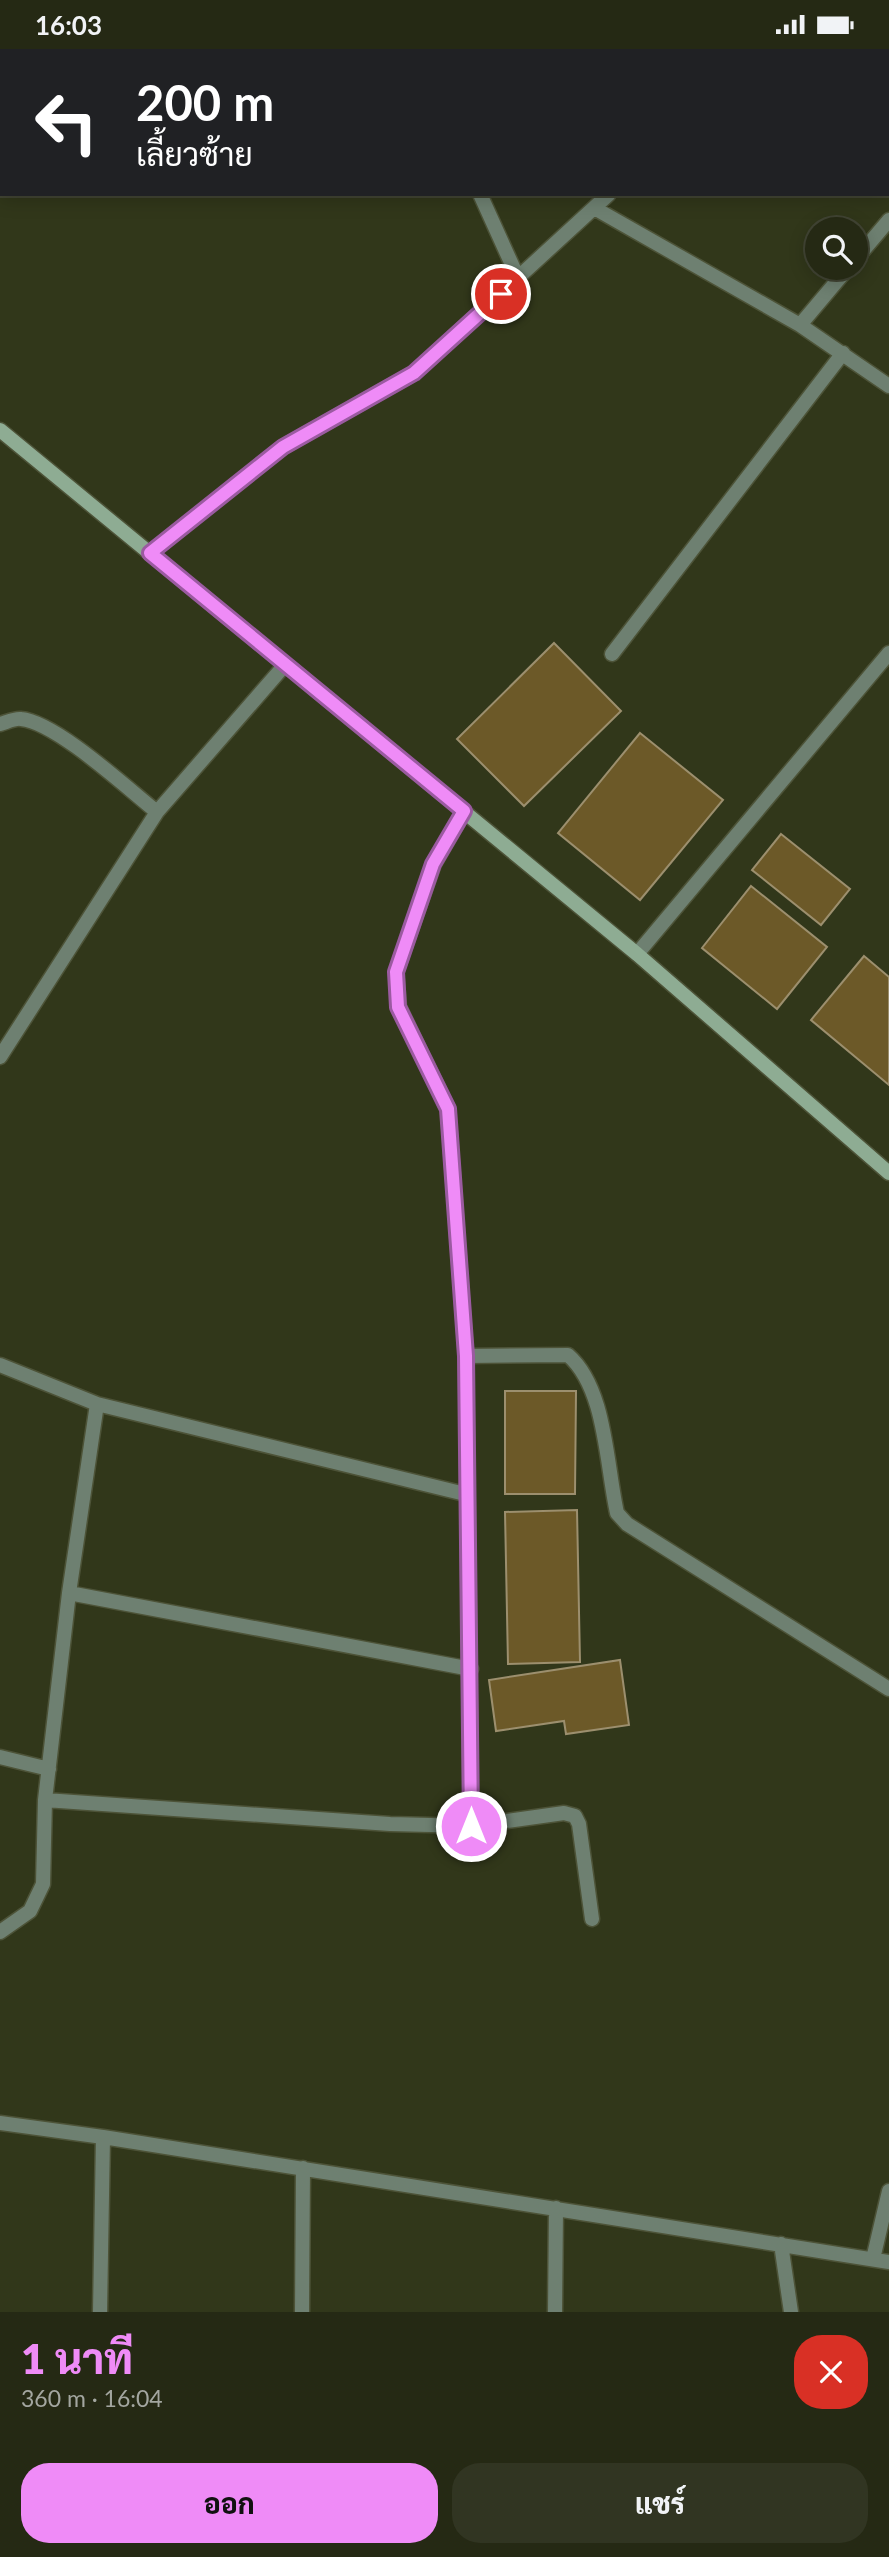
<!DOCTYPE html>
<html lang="th">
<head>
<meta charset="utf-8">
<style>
  :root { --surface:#252914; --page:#313522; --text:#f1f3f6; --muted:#a3a6a0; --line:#424534; --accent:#ef8bf7 }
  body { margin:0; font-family:Lato,Sarabun,sans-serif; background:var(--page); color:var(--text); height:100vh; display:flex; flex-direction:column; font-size:26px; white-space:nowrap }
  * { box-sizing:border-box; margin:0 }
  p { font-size:23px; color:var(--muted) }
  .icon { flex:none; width:38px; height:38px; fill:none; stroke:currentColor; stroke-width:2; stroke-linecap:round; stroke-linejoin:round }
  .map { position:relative; height:2263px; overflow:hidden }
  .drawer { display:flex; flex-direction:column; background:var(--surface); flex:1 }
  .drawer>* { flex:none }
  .banner { position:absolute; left:0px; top:0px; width:889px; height:147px; box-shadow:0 4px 18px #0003,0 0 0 2px var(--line); background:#202124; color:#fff; overflow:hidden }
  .buttons { position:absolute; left:805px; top:168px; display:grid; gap:14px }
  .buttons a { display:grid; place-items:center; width:63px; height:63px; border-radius:50%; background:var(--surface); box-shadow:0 4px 18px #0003,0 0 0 2px var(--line); font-size:35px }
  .pin { position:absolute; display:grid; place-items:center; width:60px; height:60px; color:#fff; margin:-30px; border:4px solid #fff; border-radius:50%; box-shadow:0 2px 7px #0007 }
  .me { position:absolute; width:77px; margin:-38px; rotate:0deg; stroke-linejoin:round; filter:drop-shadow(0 0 5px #0008) }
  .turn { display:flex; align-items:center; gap:24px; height:147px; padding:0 21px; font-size:32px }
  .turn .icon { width:91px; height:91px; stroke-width:2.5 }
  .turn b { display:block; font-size:49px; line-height:60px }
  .round { display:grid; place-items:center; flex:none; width:74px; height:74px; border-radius:28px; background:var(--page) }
  .overview { display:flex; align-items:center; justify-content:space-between; height:119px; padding:0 21px }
  h1 { font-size:42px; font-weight:800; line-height:52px; color:var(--accent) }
  .button { display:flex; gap:14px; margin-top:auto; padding:14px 21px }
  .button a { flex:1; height:80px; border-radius:28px; background:var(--accent); color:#111; font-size:28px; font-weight:800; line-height:80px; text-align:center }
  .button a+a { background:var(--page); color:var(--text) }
  .status { display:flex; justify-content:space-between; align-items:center; height:49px; padding:0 35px; background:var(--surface); direction:ltr }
  .status svg { height:19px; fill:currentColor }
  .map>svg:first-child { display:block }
  .building { fill:#6c5928; stroke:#9c8f6e; stroke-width:2 }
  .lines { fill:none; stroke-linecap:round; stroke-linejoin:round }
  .street-casing { stroke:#4d5338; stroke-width:17 }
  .secondary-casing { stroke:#4d5338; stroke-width:17 }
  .street { stroke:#6e8071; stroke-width:14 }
  .secondary { stroke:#8eac93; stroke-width:14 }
  .route-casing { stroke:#9b5aa1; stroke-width:18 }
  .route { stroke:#ef8bf7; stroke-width:12 }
</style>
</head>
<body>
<div class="status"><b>16:03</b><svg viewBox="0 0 49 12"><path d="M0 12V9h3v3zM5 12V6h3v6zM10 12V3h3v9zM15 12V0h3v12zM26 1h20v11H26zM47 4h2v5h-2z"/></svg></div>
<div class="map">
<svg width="889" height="2263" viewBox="0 0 889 2263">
  <rect width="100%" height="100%" fill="#31371a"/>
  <path class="building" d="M554,594l67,68 -97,95 -67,-67z
    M640,684l83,67 -83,100 -82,-67z
    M781,785l69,55 -29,36 -69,-55z
    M751,837l76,61 -50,62 -75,-61z
    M864,907l25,21v108l-78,-65z
    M505,1342h71l-1,103h-70z
    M577,1461l3,152 -72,2 -3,-152z
    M620,1611l9,65 -63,9 -2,-13 -68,10 -7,-51z"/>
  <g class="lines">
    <g class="street-casing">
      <path id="street" d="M413,0v2
        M731,2l1,-2
        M480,145l38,84
        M596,160l204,116 89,61
        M856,210l33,-39
        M800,276l48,-57
        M150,504l133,-106 131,-74 195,-179
        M612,605l231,-301
        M0,675c7,-2 15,-6 21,-5 35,3 107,70 136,93
        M464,763l-30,52 -38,108 3,35 49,102 18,247 5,470
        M637,905l252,-301
        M0,1008l157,-245 127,-146
        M466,1307l102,-1c38,33 38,109 49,158l10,11 262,165
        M0,1316l97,39 368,90
        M69,1544l402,76
        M0,1708l49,12
        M45,1751l345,24 81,2 93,-13 11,3 4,8 13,95
        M0,1883l30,-21 13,-27 2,-84 24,-207 28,-189
        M0,2074l103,14 786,125
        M781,2195l10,68
        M873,2210l16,-68
        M100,2263l3,-175
        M302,2263l1,-144
        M555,2263l1,-104"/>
    </g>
    <g class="secondary-casing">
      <path id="secondary" d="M0,381l637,524 252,219"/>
    </g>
    <use href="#street" class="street"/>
    <use href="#secondary" class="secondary"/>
  </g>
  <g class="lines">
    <g class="route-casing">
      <path id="route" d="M471,1777l-5,-470 -18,-247 -50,-102 -2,-35 37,-108 31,-53 -314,-258 133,-106 131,-74 87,-79"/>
    </g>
    <use href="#route" class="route"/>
  </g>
</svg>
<div class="buttons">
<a><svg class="icon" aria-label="search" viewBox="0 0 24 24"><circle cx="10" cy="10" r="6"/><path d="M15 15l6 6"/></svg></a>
</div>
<div class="pin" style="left:501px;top:245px;background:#d93025"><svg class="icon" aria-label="arrive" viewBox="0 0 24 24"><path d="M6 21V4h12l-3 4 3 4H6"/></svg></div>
<svg class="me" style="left:471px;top:1777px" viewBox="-20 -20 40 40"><circle r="17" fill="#ef8bf7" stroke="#fff" stroke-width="3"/><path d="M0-11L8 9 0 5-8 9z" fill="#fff"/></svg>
<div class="banner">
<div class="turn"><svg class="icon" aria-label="left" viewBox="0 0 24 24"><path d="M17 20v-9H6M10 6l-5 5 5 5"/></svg><div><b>200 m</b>เลี้ยวซ้าย</div></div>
</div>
</div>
<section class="drawer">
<div class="overview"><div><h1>1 นาที</h1><p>360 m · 16:04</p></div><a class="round" style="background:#d93025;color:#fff"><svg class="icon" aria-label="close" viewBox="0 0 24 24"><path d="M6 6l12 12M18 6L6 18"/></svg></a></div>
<div class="button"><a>ออก</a><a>แชร์</a></div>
</section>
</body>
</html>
